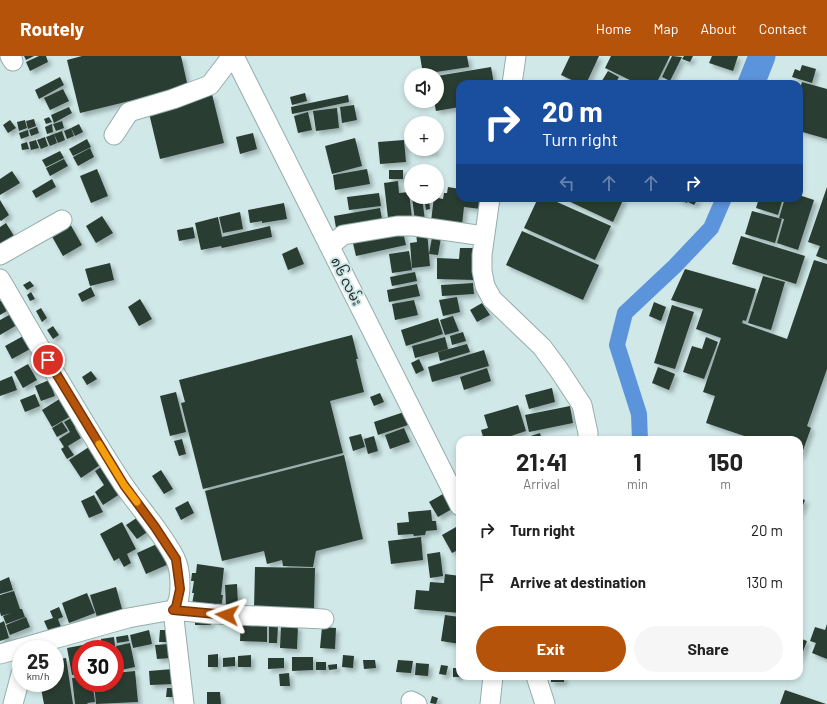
<!DOCTYPE html>
<html lang="en">
<head>
<meta charset="utf-8">
<style>
  :root { --surface:#fff; --page:#f6f6f6; --text:#222; --muted:#767676; --accent:#b45309 }
  body { margin:0; font-family:Barlow,"Noto Sans Myanmar",sans-serif; background:var(--page); color:var(--text); height:100vh; display:flex; flex-direction:column; font-size:15px; white-space:nowrap }
  * { box-sizing:border-box; margin:0 }
  p { font-size:13px; color:var(--muted) }
  .icon { flex:none; width:22px; height:22px; fill:none; stroke:currentColor; stroke-width:2; stroke-linecap:round; stroke-linejoin:round }
  .map { position:relative; flex:1; overflow:hidden }
  .side { position:absolute; left:456px; top:380px; width:347px; height:244px; display:flex; flex-direction:column; background:var(--surface); border-radius:12px; box-shadow:0 2px 6px #0003 }
  .side>* { flex:none }
  .hud { position:absolute; left:456px; top:24px; width:347px; height:122px; border-radius:12px; box-shadow:0 2px 6px #0003; background:#1a4fa0; color:#fff; overflow:hidden }
  .fabs { position:absolute; left:404px; top:12px; display:grid; gap:8px }
  .fabs a { display:grid; place-items:center; width:40px; height:40px; border-radius:50%; background:var(--surface); box-shadow:0 2px 6px #0003; font-size:20px }
  .speed { position:absolute; left:12px; top:584px; display:flex; gap:8px; font-size:20px; font-weight:700; text-align:center }
  .speed>* { display:grid; place-content:center; width:52px; height:52px; border-radius:50%; background:var(--surface); box-shadow:0 2px 6px #0003; line-height:1 }
  .speed small { font-size:10px; font-weight:400 }
  .speed .limit { border:6px solid #d22; background:#fff; color:#111 }
  .pin { position:absolute; display:grid; place-items:center; width:34px; height:34px; color:#fff; margin:-17px; border:2px solid #fff; border-radius:50%; box-shadow:0 1px 4px #0007 }
  .me { position:absolute; width:44px; margin:-22px; rotate:274deg; stroke-linejoin:round; filter:drop-shadow(0 0 3px #0008) }
  .turn { display:flex; align-items:center; gap:14px; height:84px; padding:0 20px; font-size:18px }
  .turn .icon { width:52px; height:52px; stroke-width:2.5 }
  .turn b { display:block; font-size:28px; line-height:34px }
  .lanes { display:flex; align-items:center; height:38px; padding:0 20px; background:#0003; justify-content:center; gap:20px; direction:ltr }
  .lanes .off { opacity:.35 }
  .eta { display:flex; justify-content:space-evenly; align-items:center; height:68px; text-align:center }
  .eta b { font-size:24px; font-weight:700; line-height:28px }
  .primary-button { display:flex; gap:8px; margin-top:auto; padding:8px 20px }
  .primary-button a { flex:1; height:46px; border-radius:24px; background:var(--accent); color:#fff; font-size:16px; font-weight:700; line-height:46px; text-align:center }
  .primary-button a+a { background:var(--page); color:var(--text) }
  ul { padding:0; list-style:none }
  li { display:flex; align-items:center; gap:12px; height:52px; padding:0 20px }
  li div { flex:1 }
  li b { display:block; font-size:15px }
  li em { font-style:normal }
  header { display:flex; align-items:center; gap:24px; box-sizing:border-box; height:56px; padding:0 20px; background:var(--accent); color:#fff }
  header strong { font-size:19px }
  nav { display:flex; gap:22px; margin-inline-start:auto; font-size:14px }
  .map>svg:first-child { display:block }
  .lines { fill:none; stroke-linecap:round; stroke-linejoin:round }
  .canal { stroke:#5c94dc; stroke-width:16 }
  .river { stroke:#5c94dc; stroke-width:27 }
  .building { fill:#2a3c33; filter:url(#shadow) }
  .minor-casing { stroke:#95adac; stroke-width:21 }
  .minor { stroke:#fff; stroke-width:19 }
  .route-casing { stroke:#753606; stroke-width:10 }
  .route { stroke:#b45309; stroke-width:7 }
  .slow { stroke:#f59e0b; stroke-width:7 }
  .labels { text-anchor:middle; dominant-baseline:central; stroke-width:4; stroke-linejoin:round; paint-order:stroke }
  .street-label { font-size:14px; fill:#273130; stroke:#d0e9e8 }
</style>
</head>
<body>
<header>
<strong>Routely</strong>
<nav><a>Home</a><a>Map</a><a>About</a><a>Contact</a></nav>
</header>
<div class="map">
<svg width="827" height="648" viewBox="0 0 827 648">
  <defs>
    <filter id="shadow"><feDropShadow dx="3.5" dy="3.5" stdDeviation="2" flood-color="#0004"/></filter>
  </defs>
  <rect width="100%" height="100%" fill="#d0e9e8"/>
  <g class="lines">
    <path class="canal" d="M640,384l-1,-26 -22,-69 8,-32 50,-47 36,-38 13,-30"/>
    <path class="river" d="M751,28l11,-28"/>
  </g>
  <path class="building" d="M24,0h10l-8,4z
    M39,0h7l2,6 -18,9 -4,-9z
    M82,0h99l7,31 -108,26 -13,-53z
    M420,0h47l2,11 -46,7z
    M570,0h29l-13,28h-6l-19,-9z
    M611,0h59l-14,28h-18l-33,-16z
    M672,0l10,1 -12,24 -8,-4z
    M684,0h9l-3,6 -8,-3z
    M712,0h26l-5,15 -24,-8z
    M802,9l14,4 -4,14 -20,-6 3,-8 5,2z
    M491,11l3,17h-34v23l-24,4 -2,-10h3v-25z
    M608,15l11,6 -4,7h-15z
    M60,21l4,8 -25,14 -4,-9z
    M802,26l25,7v50l-28,-8v-39z
    M63,33l6,12 -19,9 -6,-12z
    M305,37l2,8 -15,4 -2,-8z
    M212,38l12,49 -64,16 -12,-50z
    M348,39l1,7 -57,12 -1,-7z
    M354,49l3,15 -15,3 -2,-16z
    M69,51l3,6 -18,10 -3,-8z
    M337,52l2,20 -23,3 -3,-20z
    M308,56l4,18 -14,3 -4,-17z
    M49,61l3,5 -6,2 -2,-5z
    M34,63l2,7 -8,3 -2,-8z
    M10,64l6,8 -8,5 -5,-8z
    M25,64l2,8 -8,3 -2,-9z
    M62,65l2,7 -8,3 -3,-7z
    M52,68l1,8 -6,2 -2,-7z
    M79,68l4,8 -8,4 -4,-8z
    M37,71l2,6 -8,3 -2,-6z
    M71,72l3,8 -7,3 -3,-8z
    M28,74l1,6 -8,3 -2,-6z
    M62,75l3,9 -7,3 -4,-9z
    M253,77l4,16 -17,5 -4,-17z
    M54,78l3,9 -7,3 -4,-9z
    M45,81l3,9 -7,3 -4,-9z
    M355,82l7,28 -30,8 -7,-28z
    M87,83l4,8 -18,9 -4,-7z
    M36,84l3,8 -8,2 -2,-8z
    M404,84l2,22 -26,2 -2,-22z
    M27,86l2,7 -7,1 -1,-6z
    M90,92l4,9 -16,9 -5,-9z
    M415,93h21v3h-21z
    M60,95l4,7 -18,9 -4,-7z
    M64,103l4,7 -18,10 -4,-8z
    M97,113l11,27 -17,7 -11,-27z
    M367,113l3,15 -35,6 -2,-15z
    M389,114h14v9h-14z
    M12,115l8,12 -20,12v-16z
    M52,123l4,8 -20,11 -4,-7z
    M398,125l1,12 10,-1 3,26h-24l-4,-35z
    M448,131l12,2v9h22l-1,11 -17,-2 -2,18 -31,-4 3,-24 9,2 1,-6h3z
    M827,131v73l-11,-4 4,-10 -12,-4z
    M379,137l2,13 -32,4 -2,-13z
    M799,139l15,5 -16,50 -21,-7 7,-24 -5,-1 6,-20h14z
    M412,141h10l3,24 -10,1z
    M424,141h5l1,12 -4,1z
    M538,142h10l63,28 -16,34 -71,-32z
    M562,142h62l-11,24z
    M674,142h15l-2,5z
    M691,142l7,1 -4,6 -6,-3z
    M759,142h24l-5,17 -22,-7z
    M0,144l9,15 -8,6 -1,-1z
    M284,147l3,16 -25,4v-2l-12,2 -2,-13z
    M380,152l3,17 -46,9 -3,-18z
    M752,155l30,8 -7,24 -30,-9z
    M240,156l3,17 -20,4 -4,-16z
    M102,160l11,17 -17,10 -10,-17z
    M218,161l4,20 48,-11 2,11 -50,11 -1,-2 -20,4 -6,-27z
    M69,166l13,23 -19,11 -13,-23z
    M6,167l8,13 -14,9v-18z
    M193,171l2,11 -16,3 -2,-11z
    M402,172l4,17 -50,11 -4,-17z
    M427,175l3,35 -18,2 -2,-25 7,-1 -1,-10z
    M522,175l77,34 -16,35 -77,-35z
    M741,180l64,20 -9,28 -64,-20z
    M432,181l9,1 -3,17 -9,-1z
    M297,191l7,17 -16,6 -6,-16z
    M460,192h19l-4,32 -38,-1v-21l22,1z
    M409,195l3,19 -20,3 -3,-19z
    M814,204l13,4v105l-20,57 4,2 -10,28 -2,-1v-15h-43l-50,-17 9,-27 -12,-4 18,-54 -25,-9 7,-20 -32,-9 14,-31 71,20 -10,32 -3,-1 -1,3 45,16z
    M110,207l4,17 -24,6 -5,-17z
    M415,216l2,9 -25,5 -2,-9z
    M763,220l22,6 -14,48 -23,-7z
    M30,225l4,5 -7,4 -4,-5z
    M473,227l1,11 -32,2 -1,-11z
    M417,228l3,12 -31,6 -2,-12z
    M91,231l4,9 -13,6 -4,-8z
    M31,236l4,7 -5,2 -3,-6z
    M457,241l3,15 -17,4 -4,-16z
    M6,242l6,10 -12,7v-14z
    M140,243l12,20 -13,7 -11,-19z
    M414,244l4,15 -23,5 -3,-16z
    M654,246l12,5 -5,14 -12,-5z
    M482,247l8,12 -13,7 -7,-12z
    M672,249l22,7 -19,57 -21,-6z
    M41,252l6,10 -5,4 -6,-11z
    M11,258l6,11 -17,10v-15z
    M453,260l6,15 -14,4 -5,-15z
    M438,262l5,16 -37,12 -5,-16z
    M53,270l6,9 -6,4 -6,-9z
    M463,276l3,9 -14,4 -2,-9z
    M25,279l7,13 -20,11 -7,-13z
    M352,279l6,24h-2l8,33 -34,9 13,52 -140,36 -22,-86 4,-1 -6,-22z
    M445,281l3,12 -33,9 -3,-12z
    M706,281l12,5 -14,37 -21,-7 9,-26 10,3z
    M467,288l3,8 -30,9 -2,-9z
    M484,294l5,16 -57,16 -4,-15z
    M419,303l5,11 -8,4 -5,-11z
    M28,308l9,16 -14,8 -9,-16z
    M658,311l17,7 -6,16 -17,-7z
    M487,312l4,13 -27,9 -4,-13z
    M91,315l6,8 -10,6 -5,-8z
    M12,320l5,14 -17,6v-15z
    M49,324l6,16 -14,5 -6,-15z
    M552,332l3,14 -26,7 -4,-14z
    M176,336l10,40 -16,4 -10,-40z
    M380,337l4,9 -10,4 -4,-9z
    M35,338l5,12 -15,6 -5,-12z
    M61,342l10,18 -19,11 -10,-17z
    M518,349l8,26 -27,9h-15l-3,-10 7,-2 -4,-13z
    M570,350l3,17 -44,9 -4,-17z
    M407,355l4,13 -33,11 -4,-13z
    M73,361l5,9 -3,2 6,10 -13,8 6,9 -7,4 -6,-10 3,-2 -5,-8 11,-7 -6,-10z
    M62,366l6,9 -11,6 -5,-9z
    M404,372l6,14 -20,7 -5,-14z
    M540,377l2,7h-24z
    M361,378l4,13 -12,4 -4,-14z
    M374,380l4,15 -10,3 -4,-15z
    M182,383l4,15 -7,2 -5,-15z
    M92,389l11,18 -22,15 -12,-18z
    M344,399l19,84 -47,12 -3,16 -30,-1 -1,-6 -15,4 -3,-13 -42,10 -17,-70z
    M104,409l19,27 -20,13 -8,-13 9,-7 -9,-14z
    M161,414l12,19 -9,5 -12,-18z
    M443,438l9,15 -14,8 -9,-15z
    M94,439l9,17 -14,6 -8,-17z
    M799,442l6,2 -6,16z
    M188,445l6,12 -13,7 -6,-12z
    M431,454l1,11h4l1,9 -11,1 -1,4 -11,1 -1,-2 -15,1 -1,-12 12,-1 -1,-10z
    M138,461l11,14 -12,8 -11,-14z
    M122,466l14,27 -9,5 4,9 -7,4 -5,-9 -5,3 -14,-27z
    M456,471l4,8v14l-8,4 -10,-18z
    M421,481l2,23 -32,4 -3,-23z
    M159,487l10,21 -23,10 -9,-21z
    M440,496l3,24 -13,2 -3,-24z
    M197,508l27,4 -3,27h2l-2,14 -29,-5 2,-11h-2l2,-12h-3l1,-8h4z
    M255,511l60,1 -1,42 -60,-1z
    M445,518l15,2v37l-46,-4 2,-19 13,1 1,-9 14,1z
    M9,521l4,13 -13,4v-13z
    M237,528l1,22 -12,1 -1,-22z
    M116,531l6,22 -25,8 -7,-22z
    M14,535l6,18h2l3,8 -19,7 -3,-8 9,-3 -11,3 -1,-4v-17z
    M87,537l8,20 -26,10 -7,-20z
    M59,551l4,10 -5,2 3,8 -12,5 -5,-11 9,-3 -3,-7z
    M195,558h17l-1,11h-16z
    M445,559l15,2v27l-19,-3z
    M26,561l4,10 -20,8 -4,-10z
    M241,564h26v22l-27,-1z
    M4,565l5,17 -9,3v-18z
    M827,568v35l-15,-6 4,-10 -6,-2 5,-14 10,3z
    M281,569l17,1 -1,23 -17,-1z
    M269,570h9l-1,17h-8z
    M322,571l14,1 -1,21 -15,-1z
    M149,574l3,14 -19,4 -3,-13z
    M160,574h13l-1,12h-13z
    M128,579l1,6 -12,2 -1,-6z
    M114,581l1,9 -13,2 -1,-9z
    M799,582l8,3 -8,21z
    M99,585l2,7 -14,1 -1,-6z
    M130,587l5,24 -14,3 -5,-24z
    M169,588l2,14 -14,1 -2,-14z
    M83,589l1,4h-3v24l-9,2 -5,-27z
    M115,595l4,19 -4,1z
    M218,598v13h-10v-12z
    M251,599v12h-13v-11z
    M343,599l11,1 -1,12 -11,-1z
    M235,601v9l-12,1v-9z
    M292,601h21v13l-21,1z
    M66,602l7,46h-29l-4,-21h15v-23z
    M268,602h16v10l-16,1z
    M363,604h12l1,8 -12,1z
    M398,604l15,1 -2,12 -15,-1z
    M316,606h10v8h-10z
    M416,607l13,1 -1,12 -13,-1z
    M337,608v5l-8,1 -1,-5z
    M441,609l7,1 -2,9 -7,-1z
    M453,612h7v9h-7z
    M173,613l2,15 -25,1 -1,-14z
    M135,615l3,31 -42,2 -2,-21h21v-10z
    M289,617l1,13h-10l-1,-12z
    M551,620h13v6h-13z
    M81,621v6h4v5l8,-1 2,15 -8,1 1,1h-13l-3,-26z
    M167,632h11v9h-12z
    M785,634l41,14h-46z
    M207,636h13l1,12h-14z
    M432,640l6,2 -2,6 -6,-1z"/>
  <g class="lines">
    <g class="minor-casing">
      <path id="minor" d="M10,0l3,5
        M234,0l226,450
        M512,28l4,-28
        M114,79l15,-23 44,-13 37,-14 22,-29
        M490,142l-8,57v16l3,15 7,13 50,48 17,23 23,35 6,28v7
        M330,190l13,-11 54,-9h17l70,10
        M0,199l62,-35
        M0,223c40,68 79,138 123,205 17,25 38,47 52,74 6,12 8,42 -2,52l-45,8 -128,36
        M536,620l9,28
        M411,645l6,3
        M13,648l8,-30
        M184,648l-11,-94 40,4 111,5
        M490,648l3,-28"/>
    </g>
    <use href="#minor" class="minor"/>
  </g>
  <g class="lines">
    <g class="route-casing">
      <path id="route" d="M48,304l76,125 31,42 21,32 4,30 -4,18 -3,3 54,5"/>
    </g>
    <use href="#route" class="route"/>
    <path class="slow" d="M99,388l25,41 13,17"/>
  </g>
  <g class="labels">
    <g class="street-label">
      <text transform="translate(347 225) rotate(63)">၈၆ လမ်း</text>
    </g>
  </g>
</svg>
<div class="fabs">
<a><svg class="icon" aria-label="sound" viewBox="0 0 24 24"><path d="M4 9h4l5-4v14l-5-4H4zM17 9q2 3 0 6"/></svg></a>
<a>+</a>
<a>−</a>
</div>
<div class="speed"><div>25<small>km/h</small></div><div class="limit">30</div></div>
<div class="pin" style="left:48px;top:304px;background:#d93025"><svg class="icon" aria-label="arrive" viewBox="0 0 24 24"><path d="M6 21V4h12l-3 4 3 4H6"/></svg></div>
<svg class="me" style="left:227px;top:559px" viewBox="-20 -20 40 40"><path d="M0-17L14 15 0 8-14 15z" fill="#b45309" stroke="#fff" stroke-width="4"/></svg>
<div class="hud">
<div class="turn"><svg class="icon" aria-label="right" viewBox="0 0 24 24"><path d="M7 20v-9h11M14 6l5 5-5 5"/></svg><div><b>20 m</b>Turn right</div></div>
<div class="lanes"><svg class="icon off" aria-label="left" viewBox="0 0 24 24"><path d="M17 20v-9H6M10 6l-5 5 5 5"/></svg><svg class="icon off" aria-label="ahead" viewBox="0 0 24 24"><path d="M12 20V5M6 11l6-6 6 6"/></svg><svg class="icon off" aria-label="ahead" viewBox="0 0 24 24"><path d="M12 20V5M6 11l6-6 6 6"/></svg><svg class="icon" aria-label="right" viewBox="0 0 24 24"><path d="M7 20v-9h11M14 6l5 5-5 5"/></svg></div>
</div>
<section class="side">
<div class="eta">
<div><b>21:41</b><p>Arrival</p></div>
<div><b>1</b><p>min</p></div>
<div><b>150</b><p>m</p></div>
</div>
<ul>
<li><svg class="icon" aria-label="right" viewBox="0 0 24 24"><path d="M7 20v-9h11M14 6l5 5-5 5"/></svg><div><b>Turn right</b></div><em>20 m</em></li>
<li><svg class="icon" aria-label="arrive" viewBox="0 0 24 24"><path d="M6 21V4h12l-3 4 3 4H6"/></svg><div><b>Arrive at destination</b></div><em>130 m</em></li>
</ul>
<div class="primary-button"><a>Exit</a><a>Share</a></div>
</section>
</div>
</body>
</html>
